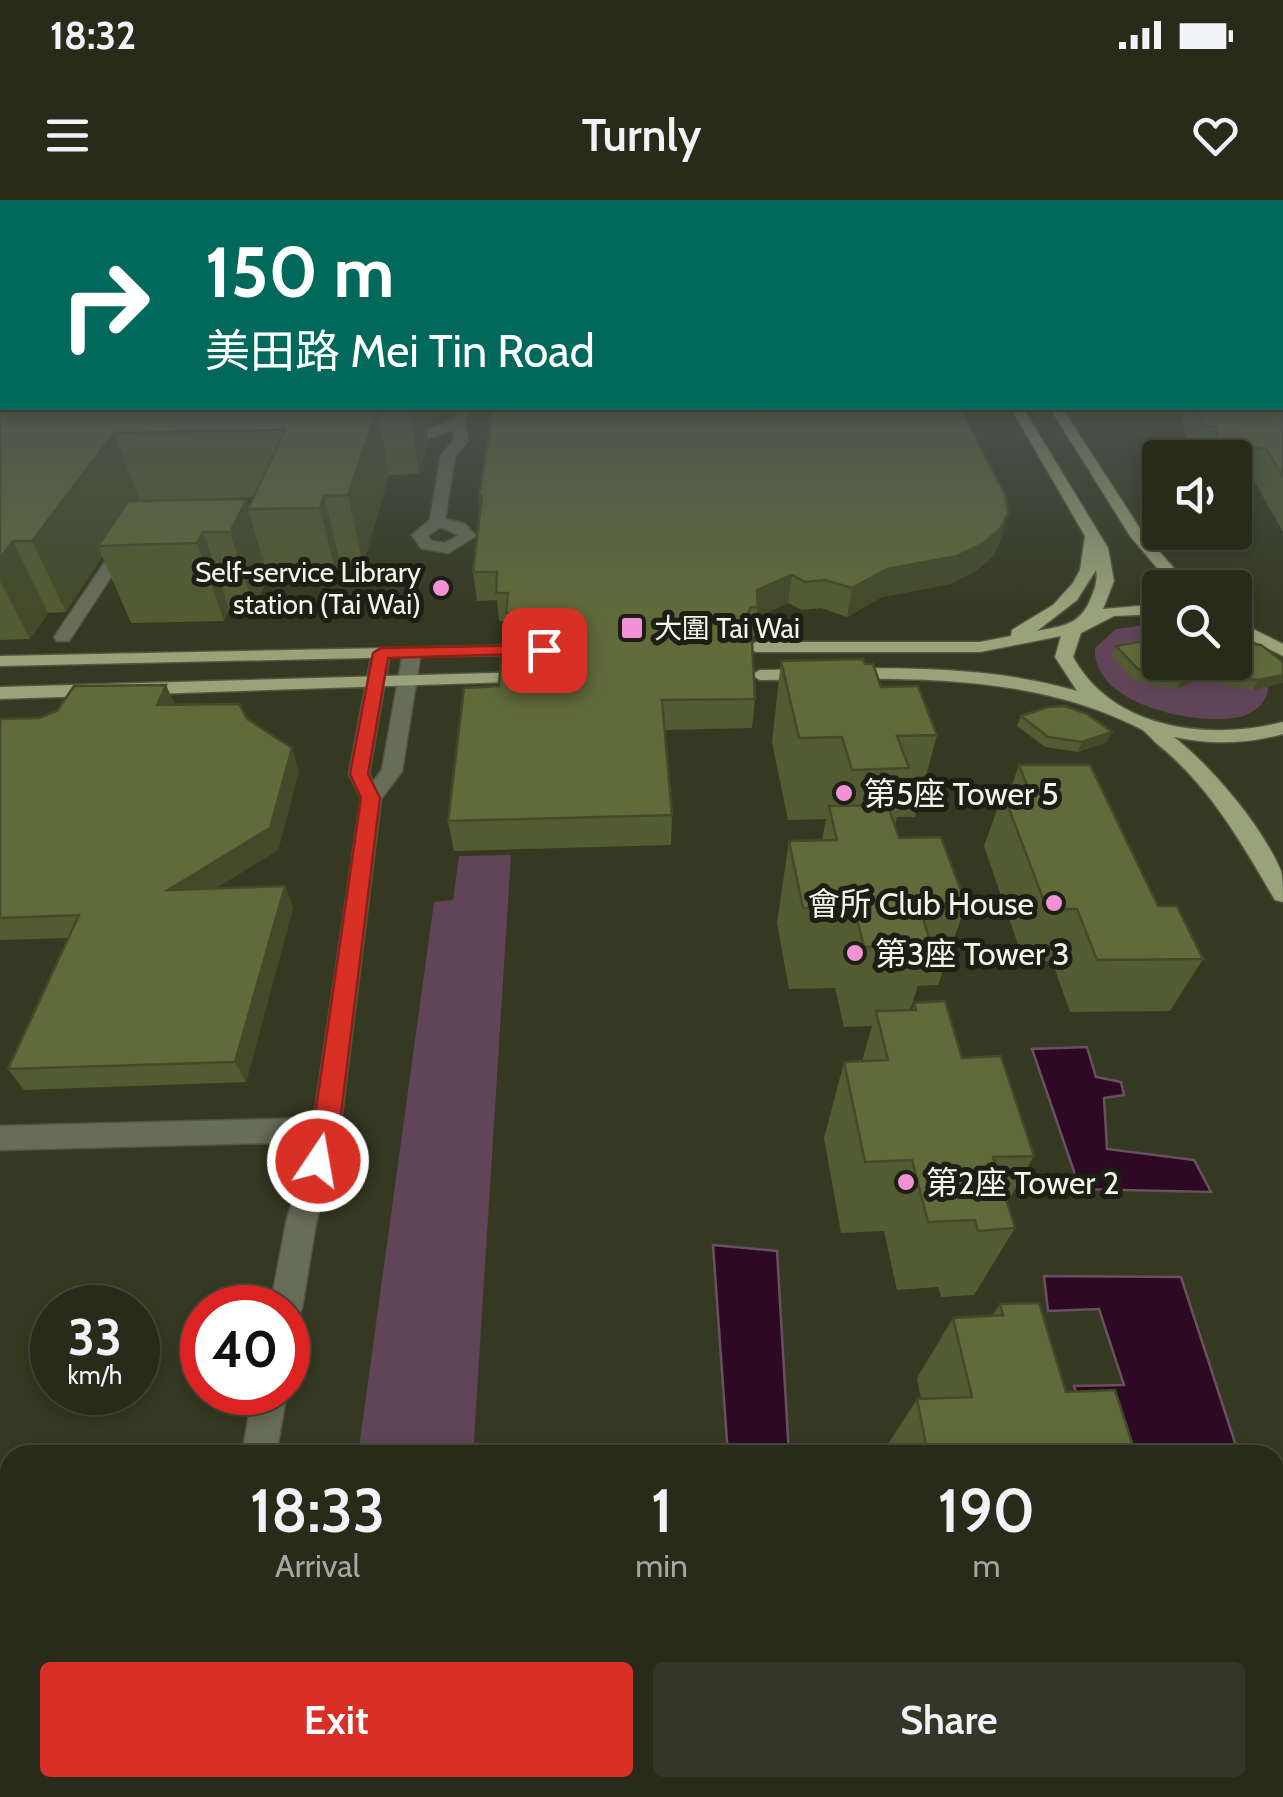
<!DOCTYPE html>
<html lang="en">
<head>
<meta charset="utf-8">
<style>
  :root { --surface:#282b1a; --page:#343727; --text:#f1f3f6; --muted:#a5a7a2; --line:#444739; --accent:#d93025 }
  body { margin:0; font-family:Cabin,"Noto Sans TC",sans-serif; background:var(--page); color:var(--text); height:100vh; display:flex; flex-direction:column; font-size:38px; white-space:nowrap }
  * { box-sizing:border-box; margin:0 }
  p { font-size:32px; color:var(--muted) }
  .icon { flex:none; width:55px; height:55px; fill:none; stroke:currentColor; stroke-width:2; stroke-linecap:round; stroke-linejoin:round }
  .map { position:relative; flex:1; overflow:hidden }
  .panel { position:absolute; left:0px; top:1245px; width:1285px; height:352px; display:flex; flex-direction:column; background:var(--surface); border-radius:30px 30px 0 0; box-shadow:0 5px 15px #0003,0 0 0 2px var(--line) }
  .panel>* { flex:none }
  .guide { position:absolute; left:0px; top:0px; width:1285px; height:210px; box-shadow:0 5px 15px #0003,0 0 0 2px var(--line); background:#00695c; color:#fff; overflow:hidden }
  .controls { position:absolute; left:1142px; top:240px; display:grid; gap:20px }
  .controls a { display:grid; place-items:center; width:110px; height:110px; border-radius:10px; background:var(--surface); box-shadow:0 5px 15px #0003,0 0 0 2px var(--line); font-size:50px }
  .speed { position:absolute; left:30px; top:1085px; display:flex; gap:20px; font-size:50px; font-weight:700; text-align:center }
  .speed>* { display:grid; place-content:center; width:130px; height:130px; border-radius:50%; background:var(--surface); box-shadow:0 5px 15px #0003,0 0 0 2px var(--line); line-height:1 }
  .speed small { font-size:25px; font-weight:400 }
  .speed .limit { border:15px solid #d22; background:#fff; color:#111 }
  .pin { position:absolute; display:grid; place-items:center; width:85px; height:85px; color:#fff; margin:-42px; border-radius:20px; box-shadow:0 5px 15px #0006 }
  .me { position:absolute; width:110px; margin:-55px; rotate:12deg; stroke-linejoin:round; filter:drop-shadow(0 0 8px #0008) }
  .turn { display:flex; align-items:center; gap:35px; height:210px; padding:0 40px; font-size:45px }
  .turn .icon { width:130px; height:130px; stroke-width:2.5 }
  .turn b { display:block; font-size:70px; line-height:85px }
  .eta { display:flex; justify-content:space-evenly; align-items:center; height:170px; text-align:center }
  .eta b { font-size:60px; font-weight:600; line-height:70px }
  .button { display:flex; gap:20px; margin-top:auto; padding:20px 40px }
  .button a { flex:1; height:115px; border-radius:10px; background:var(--accent); color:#fff; font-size:40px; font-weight:600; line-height:115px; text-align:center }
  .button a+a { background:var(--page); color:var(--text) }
  .status { display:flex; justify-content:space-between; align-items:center; height:70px; padding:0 50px; background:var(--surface); direction:ltr }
  .status svg { height:28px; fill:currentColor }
  header { display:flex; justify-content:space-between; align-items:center; height:130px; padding:0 40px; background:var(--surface); font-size:45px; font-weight:600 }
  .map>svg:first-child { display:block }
  .green { fill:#624458 }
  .water { fill:#2d0924; stroke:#68505e; stroke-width:2.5 }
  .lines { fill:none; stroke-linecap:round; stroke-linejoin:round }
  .minor-casing { stroke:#535742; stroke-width:3 }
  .major-casing { stroke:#535742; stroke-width:3 }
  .minor { fill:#686d58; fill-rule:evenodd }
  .major { fill:#99a278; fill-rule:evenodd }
  .wall { fill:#535b32; fill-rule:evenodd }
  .shaded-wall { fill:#444a29 }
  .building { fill:#616a3a; stroke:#444a29; stroke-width:2.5 }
  .route { fill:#d93025; stroke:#8d1f18; stroke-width:2.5 }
  .poi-dot { fill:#f391d5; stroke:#1d1f15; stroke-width:4 }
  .labels { text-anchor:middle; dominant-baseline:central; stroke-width:10; stroke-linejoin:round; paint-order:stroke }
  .far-poi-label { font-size:28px; fill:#f2f5e7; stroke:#1d1f15; text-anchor:end }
  .poi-label { font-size:32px; fill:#f2f5e7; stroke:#1d1f15; text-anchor:start }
</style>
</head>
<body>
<div class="status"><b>18:32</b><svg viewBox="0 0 49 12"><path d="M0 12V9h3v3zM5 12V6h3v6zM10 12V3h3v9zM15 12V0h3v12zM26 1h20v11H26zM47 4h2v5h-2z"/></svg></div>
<header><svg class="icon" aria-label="menu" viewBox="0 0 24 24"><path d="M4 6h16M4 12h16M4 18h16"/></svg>Turnly<svg class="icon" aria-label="heart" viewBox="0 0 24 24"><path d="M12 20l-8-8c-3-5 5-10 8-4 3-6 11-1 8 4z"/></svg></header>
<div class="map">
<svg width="1283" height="1597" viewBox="0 0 1283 1597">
  <rect width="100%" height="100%" fill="#353922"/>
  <path class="green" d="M1160,423v39h75v-21c38,21 48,63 5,76 -43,9 -148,-12 -145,-69l21,-19z
    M511,655l-38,600h-115l76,-553 19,-2 6,-44z
    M312,1588h140l-1,9h-140z"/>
  <path class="water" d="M1087,847l9,30 25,5 3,13 -20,3 3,51 87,11 17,32 -131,-3 -48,-140z
    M713,1045l64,6 12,204h-61z
    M1044,1076l137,1 58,178h-144l-21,-69 50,-1 -25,-76 -51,2z"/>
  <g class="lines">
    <g class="minor-casing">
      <path id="minor" d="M459,208l11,2 -5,13 3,18 -13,15 -10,63 20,5 11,12 -28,17 -27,-5 -9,-13 18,-15 11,-65 13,-15 -1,-11c-20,8 -46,20 -66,9l28,-4 39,-13zM440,327l19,8 -14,8 -14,-2 -3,-5z
        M120,340l13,3 -64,98h-12l-3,-4z
        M412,447l9,5 -19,119 -21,28 -41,331 -24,93 -14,85 -5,11 -9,4v-15h-18l16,-85 23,-81 -309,8v-24l314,-8 47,-320 -12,-24 23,-121 9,-5 9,5 -21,121 4,8 9,-12 21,-118z
        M253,1192h34l-11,63h-34z
        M178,1588h42l-1,9h-42z"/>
    </g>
    <g class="major-casing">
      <path id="major" d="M1011,208h12l85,140 6,33 -11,28 57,-5v10l-46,2 -33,17 -8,24c40,73 136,84 210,65v12c-37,10 -72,11 -109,3 39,31 88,89 107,134 2,9 2,21 2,31l-8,-2c-34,-58 -66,-115 -119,-157 -5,-5 -11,-12 -15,-14 -118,-60 -252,-50 -381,-49l-9,-5 9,-5c106,-1 214,-9 317,21l-22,-34 6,-21 -81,16h-224l-9,-5 9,-5h224l31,-6 1,-6 41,-25 20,-22 7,-13 5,-34zM1096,370c2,10 -1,19 -6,30 -10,25 -28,26 -53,31l40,-31z
        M1050,208h12l79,122 50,58h-17l-44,-52z
        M1235,420l48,24v12l-48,-24z
        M539,445l6,1v8l-545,12v-10z
        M532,472l6,1v8l-538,18v-12z"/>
    </g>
    <use href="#minor" class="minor"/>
    <use href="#major" class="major"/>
  </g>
  <path class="wall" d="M0,187h2v21h434l-4,16 -6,2 2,14 -9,34 -30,1 -26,90h-22l-4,13 -68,1 -1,-2 -14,32h-25l-5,12 -93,2 -29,-67 -36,56 -18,1 -18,26 -30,1zM254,297l-5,9 -2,-7 -109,2z
    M1283,187v145l-30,-53 -18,-2v-19h-32l-10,-2 -12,-36 5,-12h96z
    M493,208h471l-1,6 45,99 -8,28 -7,15 -17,15 -26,13 -68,13 -35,20 -26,-9 -19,2 -14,-7 -31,14 -2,19h-3l3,63 -3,29 -87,2 7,85 -1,30 -217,6 -6,-30 51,-135 6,-29 -2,-17 4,-10 -1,-9h-7l-2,-21 -20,1 -4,-29 7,-61 -1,-15z
    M1116,446l44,16h123l-30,28 -26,-4 -17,-9 -33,11 -18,-1 -26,-8 -21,-23z
    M781,461l84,3 16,23 56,48 -22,82h-18l-2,8 4,13 67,66 -28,81 -20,1 -8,24h2l2,-7 48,55 72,98 -27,47 8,25 -41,67 -33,2 -3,-10 -41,3 -13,-59 -43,2 -17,-95 20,-76 18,-1 10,-35 -28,1 -9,-39 -46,1 -12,-66 12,-82 33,-1 4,-21 -38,1 -16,-78z
    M166,485l9,20 72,14 52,51 -21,80 -62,38 69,-2 8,22 -47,174 -222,8 -16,-21 60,-131 -68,2v-221l39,-1z
    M1021,516l86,26 -29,10 -33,-5 -28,-21z
    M1019,565l139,141 45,53 -33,52 -100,1 -18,-51 -28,1 -40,-116 19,-53h6z
    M1000,1104l66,88 70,63h-252l-1,-3 34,-53h4l-4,-21 36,-60 39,-2z"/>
  <path class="shaded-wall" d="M409,208h27l-4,16 -6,2 2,14 -9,34z
    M377,210l12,65 -26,90 -15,-70z
    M114,233l25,66 -30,46 -11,1 4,10 -36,56 -34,-71z
    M324,296l17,69 -4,13 -17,-70z
    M247,299l3,10h-2l20,68 -14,32 -24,-77z
    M1008,313l-8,28 -7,15 -17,15 -26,13 -68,13 -35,20 5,-29 35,-19z
    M203,332l26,77 -5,12 -27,-78z
    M13,341l35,72 -18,26 -30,-58v-23z
    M792,375l-4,28 -31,14v-27z
    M1215,467l-5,10 -33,11 5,-10z
    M1283,475v8l-30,7 5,-10z
    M166,485l9,21 -18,-1z
    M1112,532l-5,10 -29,10 4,-10z
    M292,548l7,22 -21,80 -99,61 -11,-21z
    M285,686l8,22 -47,174 -11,-20z
    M10,1512v76h42l-3,9h-49v-53z"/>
  <path class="building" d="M1283,187v89l-17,-27 -46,-4 -5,-18 -11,-1 -6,-18h84z
    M0,201h2v7h407l-32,2 -29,85 -24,1 -4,12 -72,1 37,-79 -171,3 -82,108h-19l-13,17z
    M493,208h467l45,86 3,19 -7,15 -17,15 -27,13 -70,13 -35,19 -27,-8 -20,2 -13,-7 -35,15 1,17h-7l-5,10 5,6 4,76 -93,1 10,115 -224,6 16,-133 35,-2 2,-29 45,-1 4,-4 -4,-12h-43l1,-10 46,-2 1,-13 -45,-2 2,-20h-12l1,-21h-24l9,-76h-3z
    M247,299l-17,33h-27l-6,11 -99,3 30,-45z
    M1156,439l4,2v21h75v-20l26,3 22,17v13l-25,5 -26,-4 -17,-9 -33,11 -18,-1 -26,-8 -22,-23z
    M863,459l2,5h8l8,23 37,-1 19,49 -40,1 12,32 -57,2 -10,-33 -43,1 -18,-77z
    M166,485l-9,20 82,-1 8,15 45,29 -22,80 -102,62 117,-4 -50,176 -227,7 71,-154 -79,3v-199l39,-1 18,-7 17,-25z
    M1065,506l22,8 25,18 -30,10 -34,-5 -27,-21 27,-9z
    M1019,565h71l68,141h19l26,53 -106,1 -20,-51h-30l-44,-116h27z
    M888,605l11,33 42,-1 25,67 -47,1 12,40 -67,2 -10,-40 -51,1 -14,-67 48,-1 -8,-34z
    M945,801l17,57 39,-2 33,100 -41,1 22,71 -37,3 -3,-11 -47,2 -16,-62 -47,2 -21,-100 44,-2 -12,-49 40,-1 -2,-7z
    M1039,1103l27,89 49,-2 21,65h-208l-11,-56 55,-2 -19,-79 50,-3 -3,-11z
    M0,1285h10v227l-10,32z"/>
  <linearGradient id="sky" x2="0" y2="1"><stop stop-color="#1d1f13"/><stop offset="0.46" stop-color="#4b544f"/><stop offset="1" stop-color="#4b544f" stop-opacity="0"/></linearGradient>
  <rect width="1283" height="410" fill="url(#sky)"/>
  <path class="route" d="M544,445l5,1v7l-161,5 -20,116 12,24 -41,332 -12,39 -9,3 -10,-3 -3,-8 8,-31 48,-332 -11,-24 23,-121 8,-5z"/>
  <g class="poi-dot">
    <circle cx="441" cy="388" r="10"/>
    <rect x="620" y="416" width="24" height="24" rx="5"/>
    <circle cx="844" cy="593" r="10"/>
    <circle cx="1054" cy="703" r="10"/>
    <circle cx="855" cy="753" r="10"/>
    <circle cx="906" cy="982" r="10"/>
  </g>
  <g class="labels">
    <g class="far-poi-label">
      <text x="421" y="372">Self-service Library<tspan x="421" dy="32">station (Tai Wai)</tspan></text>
      <text x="654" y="428" text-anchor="start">大圍 Tai Wai</text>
    </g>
    <g class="poi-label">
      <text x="864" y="593">第5座 Tower 5</text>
      <text x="1034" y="703" text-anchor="end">會所 Club House</text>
      <text x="875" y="753">第3座 Tower 3</text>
      <text x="926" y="982">第2座 Tower 2</text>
    </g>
  </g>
</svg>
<div class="controls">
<a><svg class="icon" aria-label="sound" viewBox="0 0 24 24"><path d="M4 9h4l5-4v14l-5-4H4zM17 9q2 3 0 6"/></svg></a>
<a><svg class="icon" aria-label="search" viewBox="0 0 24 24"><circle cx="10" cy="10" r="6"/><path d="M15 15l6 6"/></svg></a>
</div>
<div class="speed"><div>33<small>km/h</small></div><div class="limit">40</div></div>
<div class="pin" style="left:544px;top:450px;background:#d93025"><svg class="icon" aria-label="arrive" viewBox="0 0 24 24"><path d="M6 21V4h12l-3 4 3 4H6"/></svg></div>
<svg class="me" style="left:318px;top:961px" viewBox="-20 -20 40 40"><circle r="17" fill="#d93025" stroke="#fff" stroke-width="3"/><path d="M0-11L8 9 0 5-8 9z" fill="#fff"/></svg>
<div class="guide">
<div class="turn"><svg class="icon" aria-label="right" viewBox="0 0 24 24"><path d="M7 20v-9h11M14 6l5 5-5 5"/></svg><div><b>150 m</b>美田路 Mei Tin Road</div></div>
</div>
<section class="panel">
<div class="eta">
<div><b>18:33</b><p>Arrival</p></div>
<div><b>1</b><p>min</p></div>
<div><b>190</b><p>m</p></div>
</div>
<div class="button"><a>Exit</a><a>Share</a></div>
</section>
</div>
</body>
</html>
